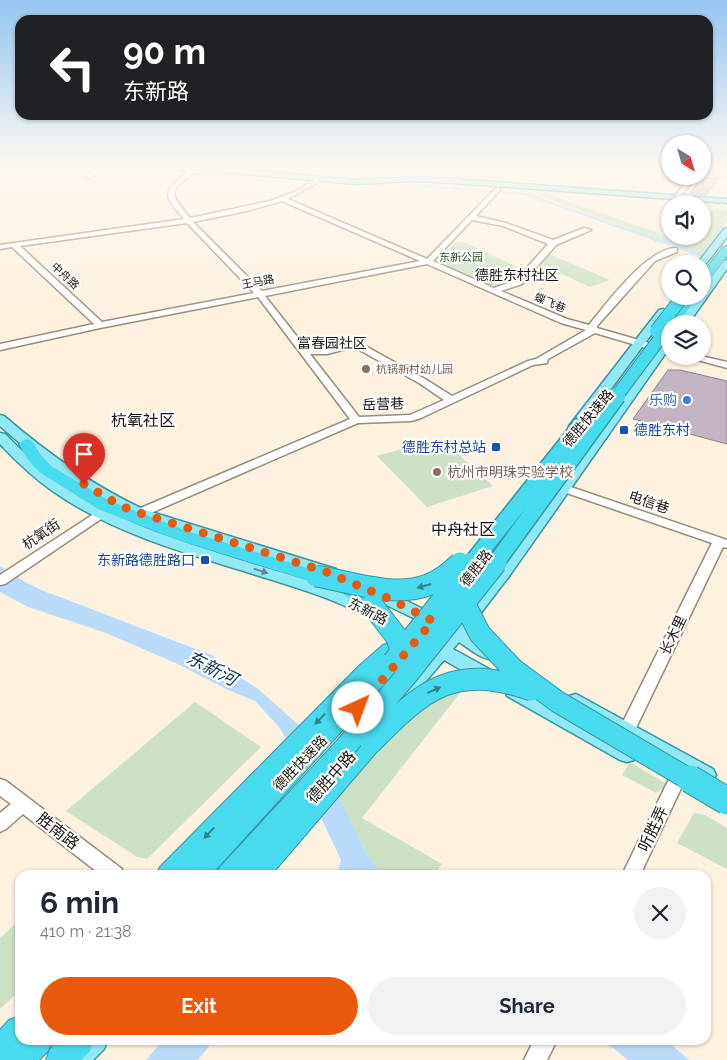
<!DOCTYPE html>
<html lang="en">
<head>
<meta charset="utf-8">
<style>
  :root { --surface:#fff; --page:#f2f2f3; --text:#1f2937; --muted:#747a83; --accent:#ea580c }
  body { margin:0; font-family:Raleway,"Noto Sans SC",sans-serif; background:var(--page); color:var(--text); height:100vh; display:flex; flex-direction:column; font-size:19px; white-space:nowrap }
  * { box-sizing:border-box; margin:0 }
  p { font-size:16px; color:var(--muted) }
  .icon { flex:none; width:28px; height:28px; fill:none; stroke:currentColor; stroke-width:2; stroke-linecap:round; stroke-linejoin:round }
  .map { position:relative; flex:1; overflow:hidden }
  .details { position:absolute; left:15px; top:870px; width:696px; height:175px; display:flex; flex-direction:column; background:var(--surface); border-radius:15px; box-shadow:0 1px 4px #0004 }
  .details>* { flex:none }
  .banner { position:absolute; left:15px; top:15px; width:698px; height:105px; border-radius:15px; box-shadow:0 1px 4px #0004; background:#202124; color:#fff; overflow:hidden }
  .needle { width:32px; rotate:143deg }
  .buttons { position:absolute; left:661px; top:135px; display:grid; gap:10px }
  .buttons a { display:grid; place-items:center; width:50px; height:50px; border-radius:50%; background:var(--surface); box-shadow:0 1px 4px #0004; font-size:25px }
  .pin { position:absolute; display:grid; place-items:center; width:42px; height:42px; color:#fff; margin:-51px -21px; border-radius:50% 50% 50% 0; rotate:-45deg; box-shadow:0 0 5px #0007 }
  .pin .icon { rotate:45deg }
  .me { position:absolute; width:55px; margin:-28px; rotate:43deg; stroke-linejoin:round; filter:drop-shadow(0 0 4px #0008) }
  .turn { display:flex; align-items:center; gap:18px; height:105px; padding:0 25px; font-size:22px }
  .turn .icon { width:65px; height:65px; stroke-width:2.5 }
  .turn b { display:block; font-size:35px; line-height:42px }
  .round { display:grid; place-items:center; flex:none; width:52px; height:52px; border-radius:26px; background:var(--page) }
  .headline { display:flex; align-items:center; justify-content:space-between; height:85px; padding:0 25px }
  h1 { font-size:30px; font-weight:700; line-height:38px }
  .button { display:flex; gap:10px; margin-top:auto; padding:10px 25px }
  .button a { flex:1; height:58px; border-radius:30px; background:var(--accent); color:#fff; font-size:20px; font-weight:700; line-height:58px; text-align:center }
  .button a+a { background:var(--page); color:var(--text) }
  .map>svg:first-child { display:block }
  .green { fill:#cbe0c4 }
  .water { fill:#b9dbf9 }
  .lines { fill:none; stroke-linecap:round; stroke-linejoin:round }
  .canal { fill:#b9dbf9; fill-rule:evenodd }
  .building { fill:#c3b4c4; stroke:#8f8190 }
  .minor-casing { stroke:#988d7d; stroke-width:3 }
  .major-casing { stroke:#3896a1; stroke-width:3 }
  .highway-casing { stroke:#3896a1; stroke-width:2 }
  .minor { fill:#fff; fill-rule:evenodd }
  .major { fill:#91e9f5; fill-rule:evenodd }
  .highway { fill:#48dbef; fill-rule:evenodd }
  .highway-bridge-far3-casing { stroke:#3896a1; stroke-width:14; stroke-linecap:butt }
  .highway-bridge-far2-casing { stroke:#3896a1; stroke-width:19; stroke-linecap:butt }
  .highway-bridge-far1-casing { stroke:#3896a1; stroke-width:23; stroke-linecap:butt }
  .highway-bridge-casing { stroke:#3896a1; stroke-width:29; stroke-linecap:butt }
  .highway-bridge-far3 { stroke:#48dbef; stroke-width:12 }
  .highway-bridge-far2 { stroke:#48dbef; stroke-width:16 }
  .highway-bridge-far1 { stroke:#48dbef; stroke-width:21 }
  .highway-bridge { stroke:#48dbef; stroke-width:27 }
  .oneway { fill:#5b8a8e }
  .oneway2 { fill:#33828a }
  .route { stroke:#ea580c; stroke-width:9; stroke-dasharray:0 16.2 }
  .education-dot { fill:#8d6e63; stroke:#fff; stroke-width:2 }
  .shop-dot { fill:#3f7fe0; stroke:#fff; stroke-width:2 }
  .transit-dot { fill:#1a4fb4; stroke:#fff; stroke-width:2 }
  .labels { text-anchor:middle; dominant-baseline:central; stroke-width:4.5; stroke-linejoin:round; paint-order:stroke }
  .far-park-label { font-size:11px; fill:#2d5020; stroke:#fff }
  .far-street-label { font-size:11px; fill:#1a150f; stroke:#fff }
  .far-education-label { font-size:11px; fill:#785e54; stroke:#fff; text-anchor:start }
  .far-quarter-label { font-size:14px; fill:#1a150f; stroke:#fff }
  .shop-label { font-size:14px; fill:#366cbe; stroke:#fff; text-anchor:end }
  .street-label { font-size:14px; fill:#1a150f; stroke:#fff }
  .transit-label { font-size:14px; fill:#164399; stroke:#fff; text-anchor:end }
  .education-label { font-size:14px; fill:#785e54; stroke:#fff; text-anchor:start }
  .quarter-label { font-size:16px; fill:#1a150f; stroke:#fff }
  .near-street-label { font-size:16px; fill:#1a150f; stroke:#fff }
  .near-water-label { font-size:18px; font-style:italic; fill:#0c3351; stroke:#fff }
</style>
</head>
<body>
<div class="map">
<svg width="727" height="1060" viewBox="0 0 727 1060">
  <rect width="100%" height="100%" fill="#fdf1df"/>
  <path class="green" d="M507,191l44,4 133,47 5,-6h13l1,-16 10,-12 14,2v12l-25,33 -164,-60z
    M456,242h8l55,26 -8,12 -17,6 -58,-24z
    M549,254l61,26 -20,7 -48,-22z
    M444,441l49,45 -66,21 -50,-51 45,-13 4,3z
    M464,688l-102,130 80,46 -8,11h-50l-17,-21 -29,-59 73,-81 14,-11z
    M195,702l66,45 -114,112 -10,-2 -71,-46z
    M630,762l38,23 -12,8 -34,-18z
    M694,813l11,2 22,13v41l-50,-26z
    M20,920v70l-20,19v-71z"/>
  <path class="water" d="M0,574l27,16 25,4 162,62 11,12 32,20 45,40 -14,14 -9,-15 -24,-26 -29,-12 -46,-24 -74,-32 -78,-26 -28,-15z
    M338,795l29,59 17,21h-47l4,-15 -21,-44z
    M163,1040h51l-16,20h-52z
    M597,1040h69l23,20h-61l-15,-12z"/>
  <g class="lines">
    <path class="canal" d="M479,167h7l-25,10 -4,11 69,5 201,69v4l-203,-71 -119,-9 -2,-1 2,-1 47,4 5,-13z
      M0,566l27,17 21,10 2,2 -2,2 -3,1 -24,-11 -21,-14z"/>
  </g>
  <path class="building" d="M702,178l14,2v3l-10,12 -16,-2z
    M668,370h12l47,11v63l-94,-25z"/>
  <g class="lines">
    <g class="minor-casing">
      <path id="minor" d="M98,167h7l-14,11h-4v-2z
        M644,167h26v4l-23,-2z
        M192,169l2,3c-26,22 -25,19 -4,46l80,-17 24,-9 24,-14 2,1v2l-32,18 139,60 69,-71h4v2l-24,26 30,7 47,17 31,-12 7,2 -35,15 -34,39 -21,7 66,28 22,6c16,-20 60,-79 88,-77v4l-22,9 -58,65v2l73,21v6l-75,-22 -47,26 -1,4 -14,2 -112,53 -10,3 -53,2 -214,93h-8l-2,-3 2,-3 214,-91 -92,-122 -158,31 -100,22v-6l94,-20 -82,-77 -12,2v-4l184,-26c-10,-13 -25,-23 -8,-37 5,-5 10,-10 16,-13zM282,201l138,60 -158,30 -69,-69 54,-11zM472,220l31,6 45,18 -32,36 -22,8 -61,-27zM187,223l67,70 -152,29 -82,-76zM427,264l134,59 25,7 -50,29 -8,2 -76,35 -27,-17 -67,-37 -31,6h-21l-41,-52zM354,347l65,36 25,17 -34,15 -51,2 -49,-63h17z
        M702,173l19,3 -3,2 -18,-2h2z
        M691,176h6l-18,22h-4v-2z
        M683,356h18l26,6v6z
        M562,484l165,56v8l-4,-1 -88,183 -2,4 -6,2 -6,-2 -2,-4 93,-187 -154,-53 -2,-2 2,-2z
        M100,510l4,1 2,3 -2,3 -99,67 -5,1v-10z
        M676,775l6,2 2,5 -44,93h-18l48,-98z
        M0,779l6,2 116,88 2,6h-23l-78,-61 -17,15 -6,3v-19l11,-9 -11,-8z
        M534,1040h23l-10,20h-23z"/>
    </g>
    <g class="major-casing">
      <path id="major" d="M165,167h52l139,13 57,-3 41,2 273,20v4l-273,-20 -41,-2 -57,3 -157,-14 2,2 -4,2z
        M727,228v9l-23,29h-2v-2h-5l27,-35z
        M727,260v9l-39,55h-11l20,-28h5v-7l22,-28z
        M663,309l5,3 -89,120h-10l-1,-3 1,-3 90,-116z
        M670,336v11l-160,228 -43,56 32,18 3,5 -3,5c-14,4 -29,-10 -40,-17l-6,7 47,26 3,5 -3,5 -6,2 -6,-2 -44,-25 -47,55 -7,2 -7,-2 -2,-5 2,-5 48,-53 -14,-8 -3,-4 3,-4 6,-2 17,8 6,-8 -76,-37 -2,-4 2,-4 6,-1 6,1 72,35 44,-57 168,-230z
        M0,415l4,1c44,38 89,70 141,94l191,59 2,4 -2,4 -6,1 -6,-1 -189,-61c-50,-23 -94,-54 -135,-90z
        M0,433l5,1c19,19 37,37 60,52 58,40 128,59 195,80 40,12 81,23 118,42l2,4 -2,4 -6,2 -6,-2c-36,-19 -75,-30 -113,-42 -68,-21 -140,-41 -199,-82 -20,-14 -37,-30 -54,-48z
        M514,684l120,64 3,6 -3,6 -7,2 -7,-2 -113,-64 -2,-5 2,-5z
        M576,694l137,75 3,6 -3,6 -7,2 -7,-2 -130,-75 -2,-5 2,-5z
        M76,1040h32l-4,9 -11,11h-32l4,-9z"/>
    </g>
    <g class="highway-casing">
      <path id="highway" d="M727,246v10l-21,28 -4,1v-11l21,-27z
        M686,296h12l-21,28h-7v3h-3l-2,-3z
        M27,439l5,2 9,14 10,11 59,35 77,30 153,47c14,5 34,14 42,27l-3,5c-15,4 -25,-10 -37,-17 -5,-3 -10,-5 -16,-7l-151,-47 -77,-30 -59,-37 -11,-12 -9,-16 3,-3z
        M409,635l7,2 3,5 -3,5 -19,9 3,1 3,5 -3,5 -189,208h-55l4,-8 199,-201 24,-21z
        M371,734l8,3 3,6 -3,6 -108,126h-55l4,-8 114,-123 8,-2 8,2 2,4 11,-11z
        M20,1016v24h32l-4,11 -9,9h-39v-30l9,-10z
        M59,1040h35l-4,11 -9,9h-35l4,-11z"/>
    </g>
    <use href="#minor" class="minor"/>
    <use href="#major" class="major"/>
    <use href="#highway" class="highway"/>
    <g class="highway-bridge-far3-casing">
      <path id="highway-bridge-far3" d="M656,331l27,-35
        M616,397l54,-72"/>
    </g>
    <g class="highway-bridge-far2-casing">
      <path id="highway-bridge-far2" d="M471,564l113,-142
        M495,564l122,-168"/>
    </g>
    <g class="highway-bridge-far1-casing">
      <path id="highway-bridge-far1" d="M316,576c35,6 78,22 112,9 13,-5 22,-13 32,-22
        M464,596v7l16,31 33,35 45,33 134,79
        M372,605l24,31 8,22
        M393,662l79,-99
        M371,743c53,-54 82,-80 161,-53
        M342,751l65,-76 89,-112"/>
    </g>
    <g class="highway-bridge-casing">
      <path id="highway-bridge" d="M690,779l37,22"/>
    </g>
    <use href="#highway-bridge-far3" class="highway-bridge-far3"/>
    <use href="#highway-bridge-far2" class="highway-bridge-far2"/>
    <use href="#highway-bridge-far1" class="highway-bridge-far1"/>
    <use href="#highway-bridge" class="highway-bridge"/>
  </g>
  <defs><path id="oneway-solid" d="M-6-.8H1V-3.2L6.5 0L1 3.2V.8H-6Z" transform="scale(1.25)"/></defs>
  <use class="oneway" href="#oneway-solid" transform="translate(261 571) rotate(18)"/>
  <g class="oneway2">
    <use href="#oneway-solid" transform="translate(424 586) rotate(165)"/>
    <use href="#oneway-solid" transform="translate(434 690) rotate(-24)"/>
    <use href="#oneway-solid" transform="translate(320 719) rotate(134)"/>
    <use href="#oneway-solid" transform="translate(209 833) rotate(133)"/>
  </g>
  <linearGradient id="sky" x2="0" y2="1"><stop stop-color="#95c4ef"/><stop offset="0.53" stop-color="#fef9f1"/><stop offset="1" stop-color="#fef9f1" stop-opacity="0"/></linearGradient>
  <rect width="727" height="316" fill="url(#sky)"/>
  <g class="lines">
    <path class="route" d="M84,484l37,22 19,7 184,58 68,29 41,21 -75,87"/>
  </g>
  <g class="education-dot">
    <circle cx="366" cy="369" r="5"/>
    <circle cx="437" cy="472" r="5"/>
  </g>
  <circle class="shop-dot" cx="687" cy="400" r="5"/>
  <g class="transit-dot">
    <rect x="619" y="425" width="10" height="10" rx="2.5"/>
    <rect x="491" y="442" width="10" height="10" rx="2.5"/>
    <rect x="200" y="555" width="10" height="10" rx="2.5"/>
  </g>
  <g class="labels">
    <g class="far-park-label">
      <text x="461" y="257">东新公园</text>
    </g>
    <g class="far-street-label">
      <text transform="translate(65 276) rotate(43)">中舟路</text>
      <text transform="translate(258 282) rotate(-11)">王马路</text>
      <text transform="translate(550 303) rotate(23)">蝶飞巷</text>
    </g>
    <g class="far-education-label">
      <text x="376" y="369">杭锅新村幼儿园</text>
    </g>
    <g class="far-quarter-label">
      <text x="517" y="275">德胜东村社区</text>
      <text x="332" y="343">富春园社区</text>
    </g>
    <g class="shop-label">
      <text x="677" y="400">乐购</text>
    </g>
    <g class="street-label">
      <text transform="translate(383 404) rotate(-2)">岳营巷</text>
      <text transform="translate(588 418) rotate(-50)">德胜快速路</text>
      <text transform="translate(649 502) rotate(19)">电信巷</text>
      <text transform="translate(41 534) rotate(-34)">杭氧街</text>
      <text transform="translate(476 568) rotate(-52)">德胜路</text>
      <text transform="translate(368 611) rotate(27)">东新路</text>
      <text transform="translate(673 635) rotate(-64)">长木里</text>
      <text transform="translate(300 763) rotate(-46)">德胜快速路</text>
    </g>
    <g class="transit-label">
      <text x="634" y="430" text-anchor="start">德胜东村</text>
      <text x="486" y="447">德胜东村总站</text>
      <text x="195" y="560">东新路德胜路口</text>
    </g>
    <g class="education-label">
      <text x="447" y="472">杭州市明珠实验学校</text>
    </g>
    <g class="quarter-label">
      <text x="143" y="420">杭氧社区</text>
      <text x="463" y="529">中舟社区</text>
    </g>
    <g class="near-street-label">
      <text transform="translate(331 777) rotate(-48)">德胜中路</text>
      <text transform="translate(653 829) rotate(-65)">听胜弄</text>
      <text transform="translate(58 831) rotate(38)">胜南路</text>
    </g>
    <g class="near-water-label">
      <text transform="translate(212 668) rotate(27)">东新河</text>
    </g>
  </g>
</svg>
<div class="buttons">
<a><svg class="needle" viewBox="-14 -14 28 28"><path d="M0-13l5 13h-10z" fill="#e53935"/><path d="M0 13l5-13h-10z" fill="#747a83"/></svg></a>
<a><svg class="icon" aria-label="sound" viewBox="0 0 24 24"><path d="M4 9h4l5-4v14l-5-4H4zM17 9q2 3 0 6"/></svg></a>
<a><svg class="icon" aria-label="search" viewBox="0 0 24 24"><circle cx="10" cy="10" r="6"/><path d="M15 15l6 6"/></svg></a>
<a><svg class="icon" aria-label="layers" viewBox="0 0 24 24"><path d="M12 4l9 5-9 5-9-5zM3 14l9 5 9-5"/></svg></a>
</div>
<div class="pin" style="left:84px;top:484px;background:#d93025"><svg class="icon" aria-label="arrive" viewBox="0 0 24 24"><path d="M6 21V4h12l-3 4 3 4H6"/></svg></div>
<svg class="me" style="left:358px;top:708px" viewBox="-20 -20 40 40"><circle r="19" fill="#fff"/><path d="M0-13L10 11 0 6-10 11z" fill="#ea580c"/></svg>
<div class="banner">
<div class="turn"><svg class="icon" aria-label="left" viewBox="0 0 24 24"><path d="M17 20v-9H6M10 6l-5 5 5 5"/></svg><div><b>90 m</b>东新路</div></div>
</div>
<section class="details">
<div class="headline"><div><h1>6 min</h1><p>410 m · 21:38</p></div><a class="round"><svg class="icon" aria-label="close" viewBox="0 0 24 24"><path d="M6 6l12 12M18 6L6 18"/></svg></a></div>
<div class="button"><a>Exit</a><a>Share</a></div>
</section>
</div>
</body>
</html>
